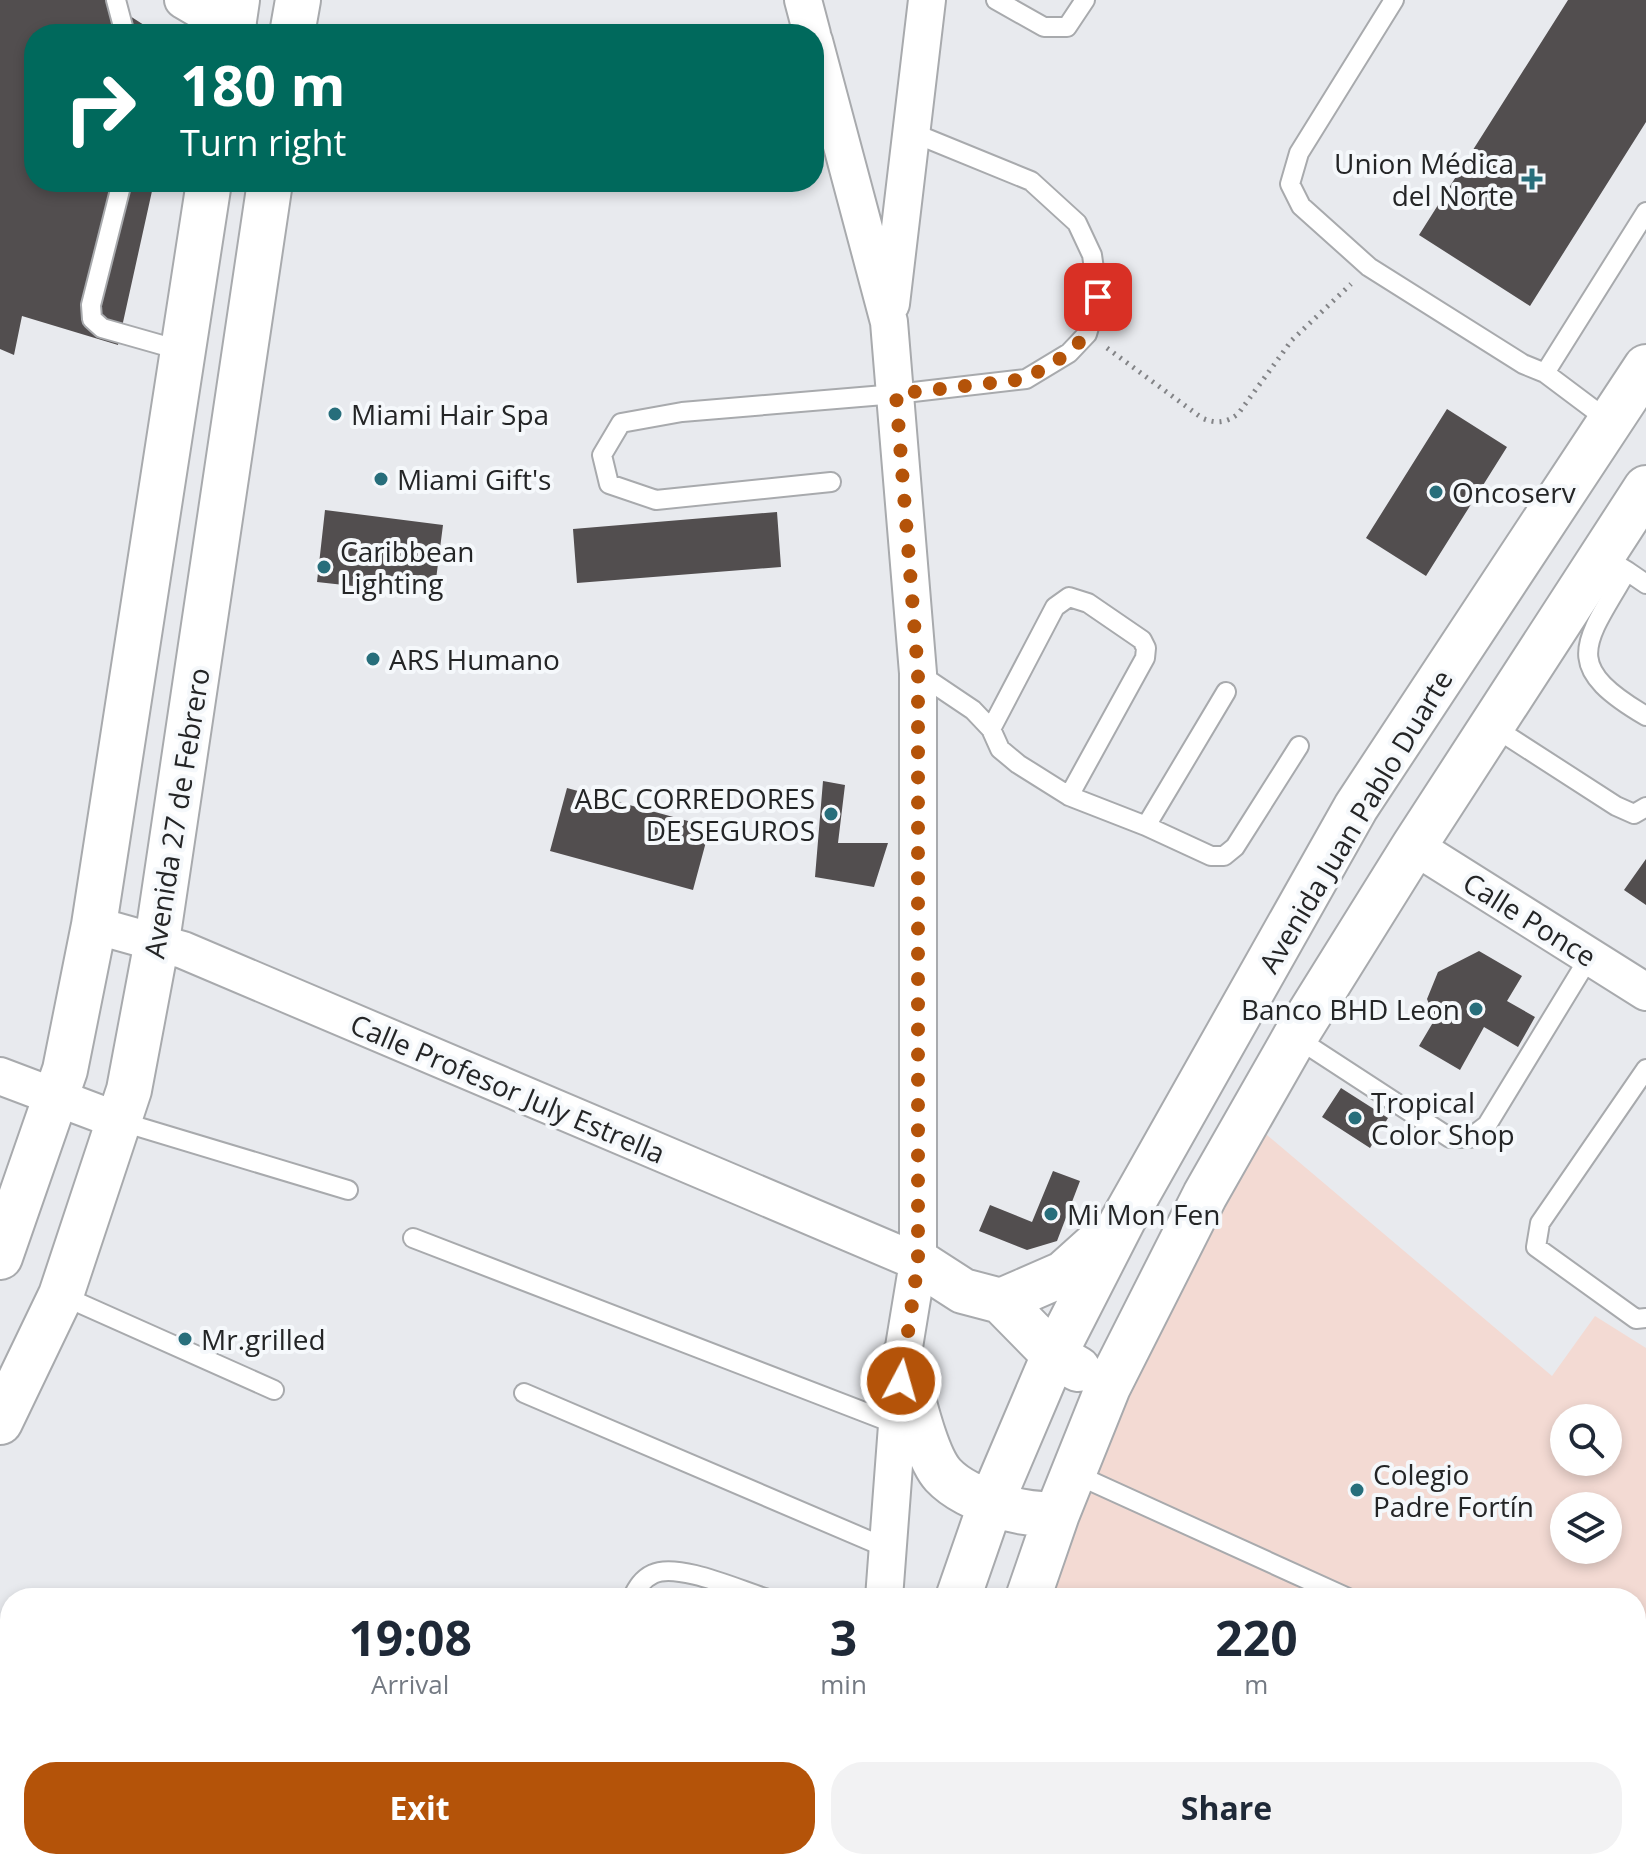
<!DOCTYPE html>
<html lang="en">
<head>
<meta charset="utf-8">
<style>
  :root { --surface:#fff; --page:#f2f2f3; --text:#1f2937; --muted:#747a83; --accent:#b45309 }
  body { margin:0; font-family:"Open Sans",sans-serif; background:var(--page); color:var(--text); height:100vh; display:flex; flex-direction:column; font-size:30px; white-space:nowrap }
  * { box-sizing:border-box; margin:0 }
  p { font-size:26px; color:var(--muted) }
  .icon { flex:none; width:44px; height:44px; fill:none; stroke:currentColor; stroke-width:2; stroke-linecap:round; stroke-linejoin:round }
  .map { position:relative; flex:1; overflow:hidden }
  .panel { position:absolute; left:0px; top:1588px; width:1646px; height:282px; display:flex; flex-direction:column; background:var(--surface); border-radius:32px 32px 0 0; box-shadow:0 4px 12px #0003 }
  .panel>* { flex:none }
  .guide { position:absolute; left:24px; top:24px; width:800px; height:168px; border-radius:32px; box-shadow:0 4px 12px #0003; background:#00695c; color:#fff; overflow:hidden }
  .buttons { position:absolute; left:1550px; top:1404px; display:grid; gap:16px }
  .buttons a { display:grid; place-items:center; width:72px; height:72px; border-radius:50%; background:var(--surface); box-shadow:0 4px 12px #0003; font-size:40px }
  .pin { position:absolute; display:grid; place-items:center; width:68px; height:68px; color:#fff; margin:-34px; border-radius:16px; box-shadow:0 4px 12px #0006 }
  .me { position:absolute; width:88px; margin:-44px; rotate:6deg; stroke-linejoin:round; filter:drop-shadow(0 0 6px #0008) }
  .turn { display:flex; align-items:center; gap:28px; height:168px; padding:0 24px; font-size:36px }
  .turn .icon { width:104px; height:104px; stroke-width:2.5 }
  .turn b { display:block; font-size:56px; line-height:68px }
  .eta { display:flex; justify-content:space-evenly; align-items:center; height:136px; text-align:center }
  .eta b { font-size:48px; font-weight:700; line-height:56px }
  .button { display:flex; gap:16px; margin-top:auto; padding:16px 24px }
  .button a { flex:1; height:92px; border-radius:32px; background:var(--accent); color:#fff; font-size:32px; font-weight:700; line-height:92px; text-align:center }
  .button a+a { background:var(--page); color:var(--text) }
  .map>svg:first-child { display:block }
  .education { fill:#f3dad3; fill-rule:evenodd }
  .building { fill:#524e4f }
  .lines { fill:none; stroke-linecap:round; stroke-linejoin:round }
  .service-casing { stroke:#a8aaad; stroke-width:22 }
  .minor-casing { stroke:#a8aaad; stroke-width:40 }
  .primary-casing { stroke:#a8aaad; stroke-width:48 }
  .path { stroke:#838487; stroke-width:5; stroke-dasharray:2 6; stroke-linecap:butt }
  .service { stroke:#fff; stroke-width:18 }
  .minor { stroke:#fff; stroke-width:36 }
  .primary { stroke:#fff; stroke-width:44 }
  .route { stroke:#b45309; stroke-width:14; stroke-dasharray:0 25.2 }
  .poi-dot { fill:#276e7b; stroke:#f5f8fb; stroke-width:3 }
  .labels { text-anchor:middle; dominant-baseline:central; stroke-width:8; stroke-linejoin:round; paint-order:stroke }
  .poi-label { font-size:28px; fill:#242526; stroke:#f5f8fb; text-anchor:start }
  .street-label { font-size:28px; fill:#242526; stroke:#f5f8fb }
</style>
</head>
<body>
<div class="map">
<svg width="1646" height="1869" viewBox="0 0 1646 1869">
  <rect width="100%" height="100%" fill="#e8eaee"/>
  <path class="education" d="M1248,1119l304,257 43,-60 51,32v521h-457l-20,-9h467v-262h-606zM1564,1418h44v44h-44zM1564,1506h44v44h-44z"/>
  <path class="building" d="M0,0h105l53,34h-124v148h120l-36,163 -96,-29 -8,39 -14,-6z
    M1568,0h78v122l-116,184 -111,-71z
    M1447,409l60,38 -81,129 -60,-38z
    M325,510l118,15 -9,70 -117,-13z
    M777,512l4,55 -204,16 -4,-54z
    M823,781l22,4 -7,58h50l-14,44 -59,-10z
    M567,788l143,39 -17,63 -143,-39z
    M1646,859v46l-22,-15z
    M1479,951l43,25 -15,25 28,16 -17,30 -34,-20 -24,43 -41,-24 16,-27 -8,-20 11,-27z
    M1341,1088l47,30 -18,30 -48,-31z
    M1053,1171l27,10 -23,60 -30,9 -48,-19 11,-26 42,17z
    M1027,1860h94l-2,3 12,6h-108z"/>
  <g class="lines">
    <g class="service-casing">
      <path id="service" d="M116,0l9,34
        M996,0l48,27h23l18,-27
        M1394,0l-95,153 -9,31 11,22 68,61 154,97 22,9 101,-161
        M122,182l-31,123 1,14 10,9 81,23
        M1545,373l64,48
        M831,482l-175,18 -47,-16 -7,-29 19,-32 61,-11 214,-18 130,-15 43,-26 18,-19 11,-37 -6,-42 -15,-32 -46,-42 -120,-49
        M1602,556l25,15c-44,74 -66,95 19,145
        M1627,571l19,13
        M918,673l55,37 18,19 9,20 18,15 51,32 77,30 65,30h13l11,-9 64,-101
        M1492,726l124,80 18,8 12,-7
        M991,729l64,-122 14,-10 19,6 54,37 4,8 -1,10 -76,138
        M1146,826l80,-134
        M1295,1037l155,101h20l17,-13 103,-169
        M1646,1069l-106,154 -4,24 100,72 10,-1
        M119,1121l229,69
        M413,1238l485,187
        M61,1295l213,95
        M524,1393l365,156
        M1073,1473l275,125
        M632,1598c5,-10 10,-19 21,-24 24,-12 86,16 112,24
        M604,1860l24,9"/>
    </g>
    <g class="minor-casing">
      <path id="minor" d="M183,0l58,34
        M803,0l9,34
        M814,41l75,281 29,351v589l-16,97 -18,239
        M891,304l36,-304
        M1414,846l232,146
        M94,925l89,25 735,312
        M0,1076l119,45"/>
    </g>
    <g class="primary-casing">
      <path id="primary" d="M232,34l5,-34
        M292,34l6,-34
        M0,1257l65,-187 29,-145 115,-743
        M918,1262l45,29 38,10 62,-27 40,-36
        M1001,1301l53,54 24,14
        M902,1359c9,29 22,95 41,116 14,15 34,23 53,30 21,7 38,10 61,9
        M0,1422l61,-127 68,-205 28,-149 113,-759
        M958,1598l33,-95 63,-148 69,-135 233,-413 290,-440
        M1028,1598l29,-84 51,-127 97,-192 90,-158 119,-191 232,-358
        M863,1869l3,-9
        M939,1869l3,-9"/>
    </g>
    <path class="path" d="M1107,348l95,70c14,6 24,5 36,-4l54,-74 59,-56"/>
    <use href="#service" class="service"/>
    <use href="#minor" class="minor"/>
    <use href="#primary" class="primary"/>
  </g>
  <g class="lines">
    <path class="route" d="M901,1381l17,-119v-589l-22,-279 130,-15 43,-26 18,-19 11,-37"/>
  </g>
  <g class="poi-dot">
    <path d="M1528 167h8v8h8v8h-8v8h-8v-8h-8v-8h8z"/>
    <circle cx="335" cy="414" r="8"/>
    <circle cx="381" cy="479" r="8"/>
    <circle cx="1436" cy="492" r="8"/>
    <circle cx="324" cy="567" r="8"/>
    <circle cx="373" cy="659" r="8"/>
    <circle cx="831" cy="814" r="8"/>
    <circle cx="1476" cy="1009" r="8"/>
    <circle cx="1355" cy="1118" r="8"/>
    <circle cx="1051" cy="1214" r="8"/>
    <circle cx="185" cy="1339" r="8"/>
    <circle cx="1357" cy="1490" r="8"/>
  </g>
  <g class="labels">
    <g class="poi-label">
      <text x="1514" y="163" text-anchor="end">Union Médica<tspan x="1514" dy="32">del Norte</tspan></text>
      <text x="351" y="414">Miami Hair Spa</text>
      <text x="397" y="479">Miami Gift's</text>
      <text x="1452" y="492">Oncoserv</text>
      <text x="340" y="551">Caribbean<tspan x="340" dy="32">Lighting</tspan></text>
      <text x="389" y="659">ARS Humano</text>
      <text x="815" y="798" text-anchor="end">ABC CORREDORES<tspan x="815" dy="32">DE SEGUROS</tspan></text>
      <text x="1460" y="1009" text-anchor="end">Banco BHD Leon</text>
      <text x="1371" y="1102">Tropical<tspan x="1371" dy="32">Color Shop</tspan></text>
      <text x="1067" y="1214">Mi Mon Fen</text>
      <text x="201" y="1339">Mr.grilled</text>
      <text x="1373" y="1474">Colegio<tspan x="1373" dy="32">Padre Fortín</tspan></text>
    </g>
    <g class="street-label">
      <text transform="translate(176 813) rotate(-81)">Avenida 27 de Febrero</text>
      <text transform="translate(1355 821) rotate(-59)">Avenida Juan Pablo Duarte</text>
      <text transform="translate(1530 919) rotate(32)">Calle Ponce</text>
      <text transform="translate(508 1088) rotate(23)">Calle Profesor July Estrella</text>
    </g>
  </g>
</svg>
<div class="buttons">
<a><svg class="icon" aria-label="search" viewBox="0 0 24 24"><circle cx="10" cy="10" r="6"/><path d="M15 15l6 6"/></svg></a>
<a><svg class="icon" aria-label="layers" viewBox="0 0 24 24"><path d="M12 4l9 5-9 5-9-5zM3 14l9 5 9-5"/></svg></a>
</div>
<div class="pin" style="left:1098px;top:297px;background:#d93025"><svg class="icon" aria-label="arrive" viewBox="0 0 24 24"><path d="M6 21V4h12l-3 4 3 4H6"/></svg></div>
<svg class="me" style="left:901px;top:1381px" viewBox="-20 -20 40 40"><circle r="17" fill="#b45309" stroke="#fff" stroke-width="3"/><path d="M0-11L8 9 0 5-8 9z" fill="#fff"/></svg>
<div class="guide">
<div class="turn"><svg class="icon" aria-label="right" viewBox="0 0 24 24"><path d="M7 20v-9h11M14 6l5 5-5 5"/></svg><div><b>180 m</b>Turn right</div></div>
</div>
<section class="panel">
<div class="eta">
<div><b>19:08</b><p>Arrival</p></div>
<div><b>3</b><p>min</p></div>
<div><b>220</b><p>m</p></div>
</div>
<div class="button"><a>Exit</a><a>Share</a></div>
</section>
</div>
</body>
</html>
